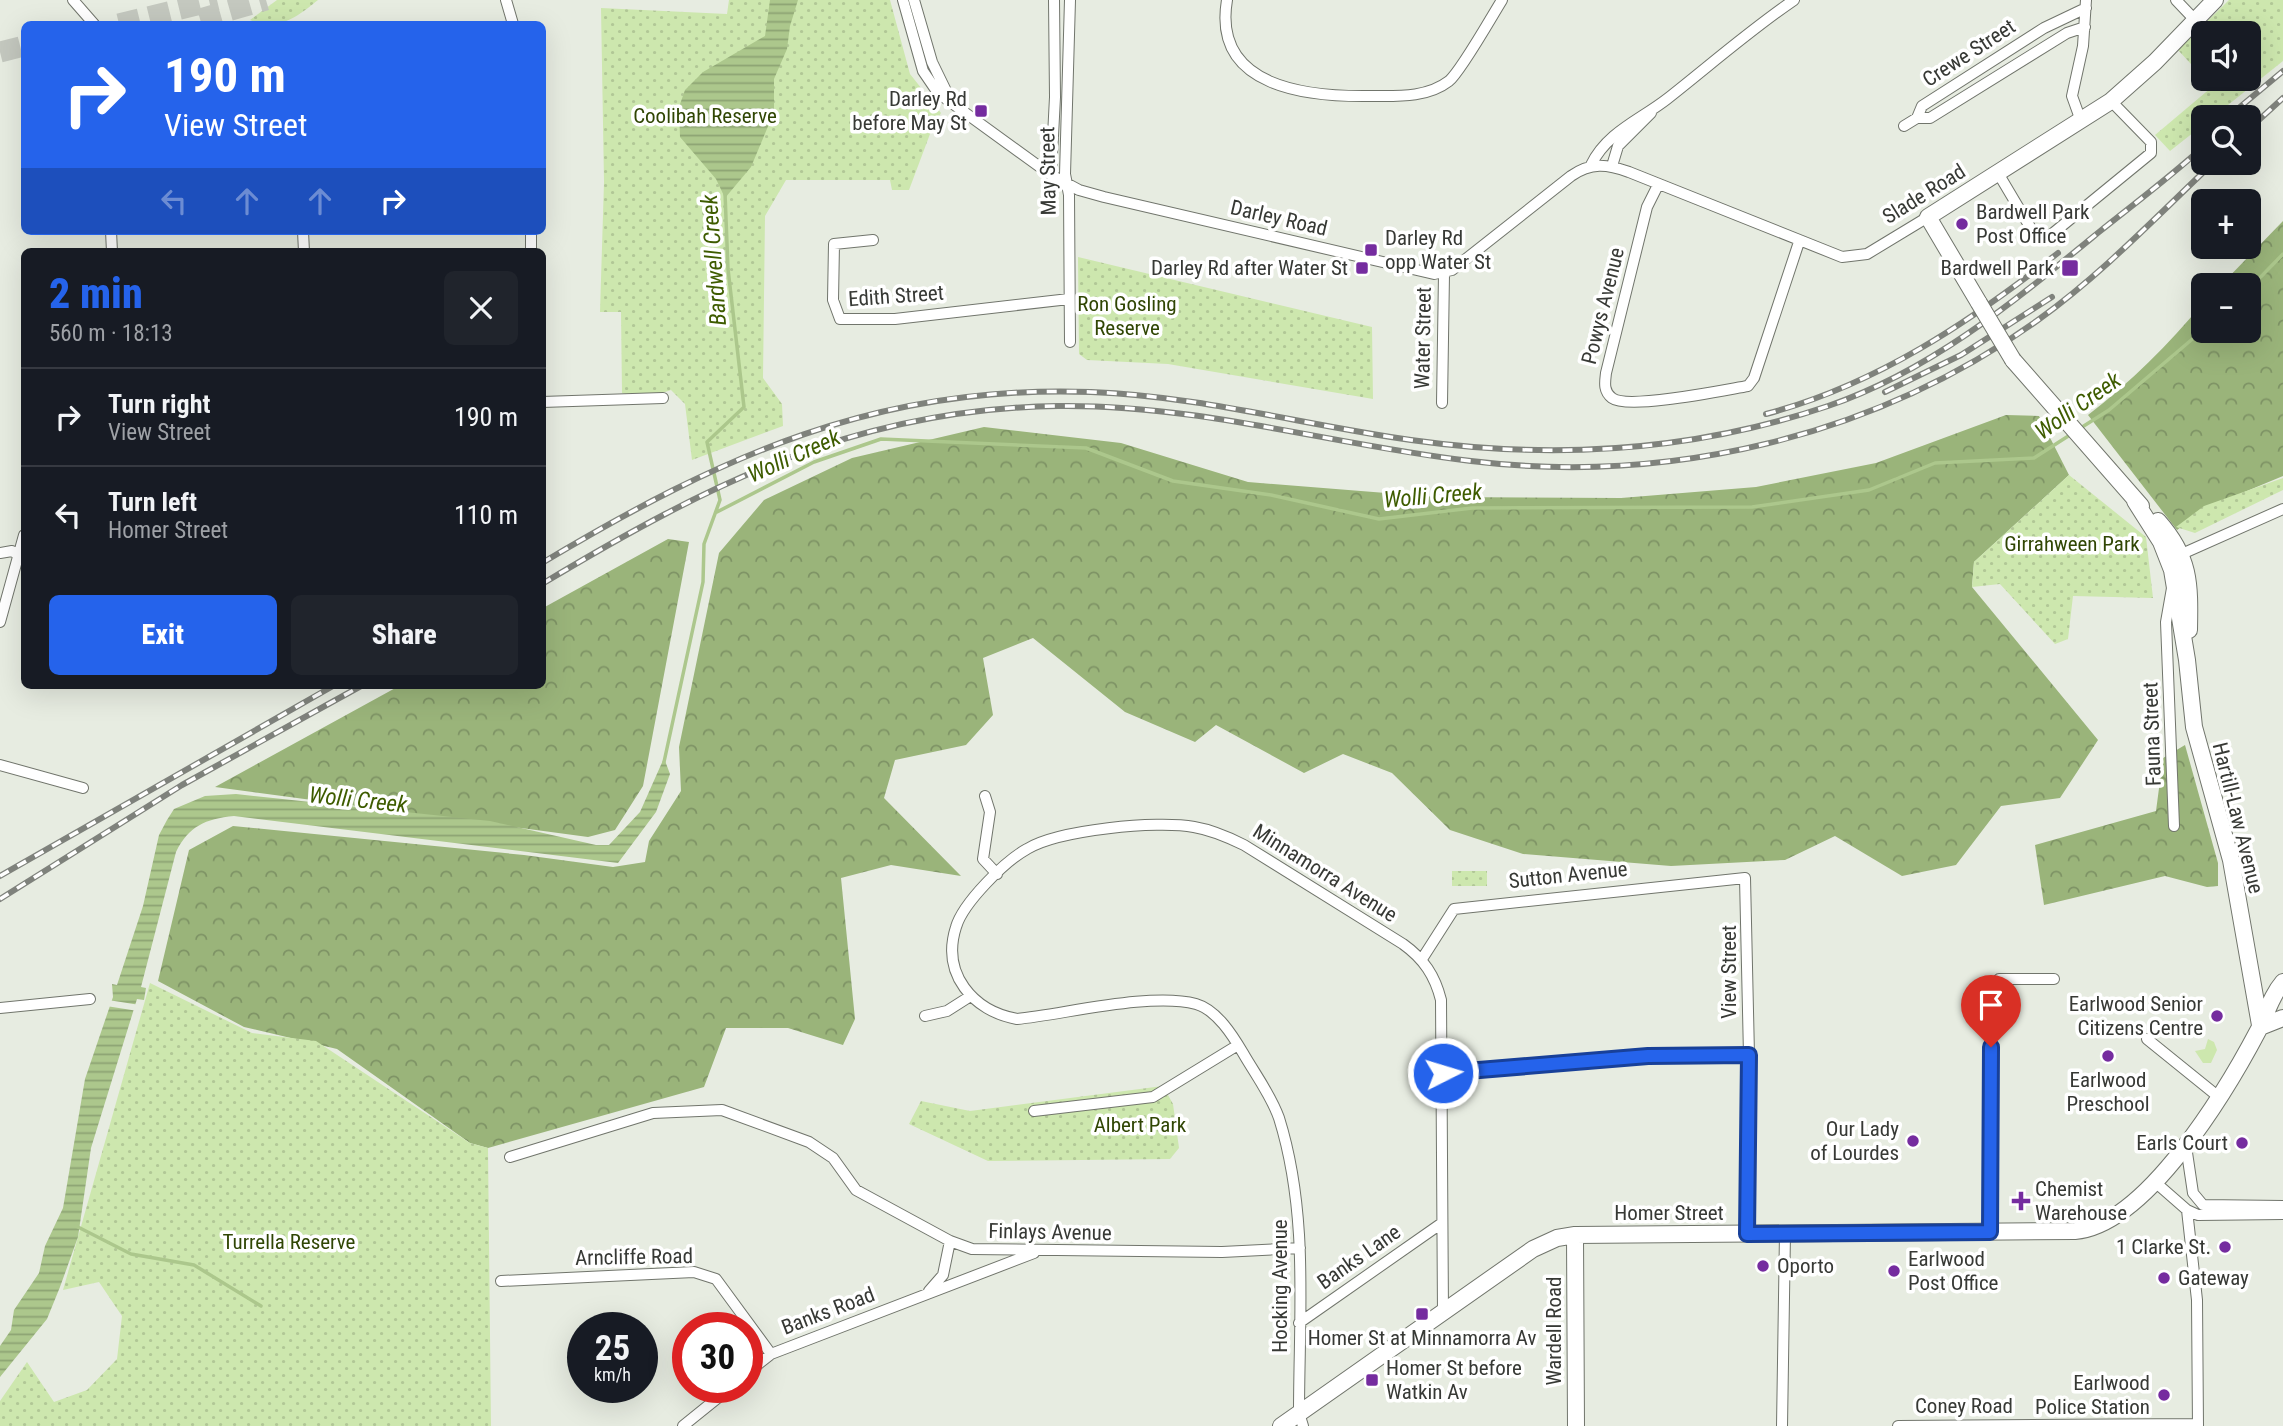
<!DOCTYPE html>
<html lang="en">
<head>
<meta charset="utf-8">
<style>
  :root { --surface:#171b24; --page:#20242c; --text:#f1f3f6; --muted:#9ea1a6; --line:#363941; --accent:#2563eb }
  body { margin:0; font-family:"Roboto Condensed",sans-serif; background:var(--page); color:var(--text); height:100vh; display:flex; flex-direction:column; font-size:26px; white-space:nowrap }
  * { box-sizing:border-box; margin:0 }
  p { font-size:23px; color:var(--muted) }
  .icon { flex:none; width:38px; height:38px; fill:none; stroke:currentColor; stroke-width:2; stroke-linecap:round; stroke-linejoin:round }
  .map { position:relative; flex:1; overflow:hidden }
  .sheet { position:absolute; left:21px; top:248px; width:525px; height:441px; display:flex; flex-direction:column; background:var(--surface); border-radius:10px; box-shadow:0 7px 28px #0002 }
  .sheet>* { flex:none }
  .guide { position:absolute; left:21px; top:21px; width:525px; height:214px; border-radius:10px; box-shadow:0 7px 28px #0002; background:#2563eb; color:#fff; overflow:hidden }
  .tools { position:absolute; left:2191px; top:21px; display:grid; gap:14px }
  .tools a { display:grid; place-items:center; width:70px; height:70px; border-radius:10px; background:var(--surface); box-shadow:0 7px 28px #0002; font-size:35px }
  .speed { position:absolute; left:567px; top:1312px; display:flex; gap:14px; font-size:35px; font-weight:700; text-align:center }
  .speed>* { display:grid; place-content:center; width:91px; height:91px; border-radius:50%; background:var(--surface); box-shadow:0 7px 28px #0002; line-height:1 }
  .speed small { font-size:18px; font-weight:400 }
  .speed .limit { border:10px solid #d22; background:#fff; color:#111 }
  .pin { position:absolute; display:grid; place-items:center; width:60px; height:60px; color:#fff; margin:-72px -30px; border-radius:50% 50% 50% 0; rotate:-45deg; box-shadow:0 0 7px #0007 }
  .pin .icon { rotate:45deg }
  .me { position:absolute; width:77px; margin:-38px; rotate:85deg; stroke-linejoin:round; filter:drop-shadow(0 0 5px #0008) }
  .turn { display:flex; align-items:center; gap:24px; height:147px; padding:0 28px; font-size:32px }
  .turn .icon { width:91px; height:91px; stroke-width:2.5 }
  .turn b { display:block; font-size:49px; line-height:60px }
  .lanes { display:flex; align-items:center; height:66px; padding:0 28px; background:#0003; justify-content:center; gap:35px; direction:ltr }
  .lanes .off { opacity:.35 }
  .round { display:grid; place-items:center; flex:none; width:74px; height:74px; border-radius:10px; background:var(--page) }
  .headline { display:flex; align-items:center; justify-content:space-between; height:119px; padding:0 28px }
  h1 { font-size:42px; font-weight:800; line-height:52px; color:var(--accent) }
  .cta { display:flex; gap:14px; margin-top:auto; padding:14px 28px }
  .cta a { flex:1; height:80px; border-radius:10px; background:var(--accent); color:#fff; font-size:28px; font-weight:800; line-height:80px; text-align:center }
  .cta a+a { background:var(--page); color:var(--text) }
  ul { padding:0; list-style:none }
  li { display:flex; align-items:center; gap:21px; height:98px; padding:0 28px; border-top:2px solid var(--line) }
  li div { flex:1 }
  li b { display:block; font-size:26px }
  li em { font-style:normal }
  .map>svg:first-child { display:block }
  .grass { fill:#cde7ae }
  .forest { fill:url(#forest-crowns) }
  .park { fill:url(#park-dots) }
  .water { fill:url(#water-rules) }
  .pier { fill:#e7ece1 }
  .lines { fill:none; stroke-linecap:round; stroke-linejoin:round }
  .stream { stroke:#acc78c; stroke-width:3.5 }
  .highway-tunnel { stroke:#c4c8bf; stroke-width:21; stroke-dasharray:21 10; stroke-linecap:butt }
  .street-casing { stroke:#71756c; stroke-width:12 }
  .secondary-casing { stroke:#71756c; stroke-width:18 }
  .street { stroke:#fff; stroke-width:10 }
  .secondary { stroke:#fff; stroke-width:16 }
  .rail-casing { stroke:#7f827c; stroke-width:6 }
  .rail { stroke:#fff; stroke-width:3.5; stroke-dasharray:10; stroke-linecap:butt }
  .secondary-bridge-casing { stroke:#71756c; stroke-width:18; stroke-linecap:butt }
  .secondary-bridge { stroke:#fff; stroke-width:16 }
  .route-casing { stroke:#184099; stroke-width:18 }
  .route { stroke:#2563eb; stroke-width:12 }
  .poi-dot { fill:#752c9f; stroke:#fff; stroke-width:2.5 }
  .labels { text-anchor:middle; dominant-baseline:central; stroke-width:7; stroke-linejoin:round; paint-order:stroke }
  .street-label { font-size:21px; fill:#373935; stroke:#fff }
  .poi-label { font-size:21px; fill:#373935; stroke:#fff; text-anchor:end }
  .park-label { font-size:21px; fill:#304604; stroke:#fff }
  .water-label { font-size:23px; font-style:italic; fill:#3e5c00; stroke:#fff }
</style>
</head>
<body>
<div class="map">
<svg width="2283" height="1426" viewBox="0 0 2283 1426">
  <defs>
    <pattern id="forest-crowns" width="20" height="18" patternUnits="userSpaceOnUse" patternTransform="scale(1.75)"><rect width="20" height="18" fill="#9ab47a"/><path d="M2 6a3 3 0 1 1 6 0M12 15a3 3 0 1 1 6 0" fill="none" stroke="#7e9365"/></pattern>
    <pattern id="park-dots" width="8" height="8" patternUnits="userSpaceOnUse" patternTransform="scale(1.75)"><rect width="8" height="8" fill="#cde7ae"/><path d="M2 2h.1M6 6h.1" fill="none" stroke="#b1c796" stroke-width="1.8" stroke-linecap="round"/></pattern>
    <pattern id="water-rules" width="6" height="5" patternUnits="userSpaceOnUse" patternTransform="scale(1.75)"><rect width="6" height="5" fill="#acc78c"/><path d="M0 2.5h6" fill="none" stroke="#8da373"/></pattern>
  </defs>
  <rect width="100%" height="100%" fill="#e7ece1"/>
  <path class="grass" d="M2208,1039l6,3 3,8 -6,13h-8l-8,-12 10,-2z"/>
  <path class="forest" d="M2283,221v255l-77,32 -29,22 -89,-115c44,-34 80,-70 115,-112v28h46v-46h-28z
    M2006,415l33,1 30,59 -95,87 -2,25 126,153 -38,58 -59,8 -45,59 -54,11 -67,-40 -50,24 -114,6 -148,-12 -73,-24 -58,-57 -49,-19 -39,19 -88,-48 -21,17 -70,-30 -92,-74 -50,20 10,57 -27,30 -71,15 -11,38 77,78 -70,-11 -50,13 14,141 -12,26 -55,-17h-62l-22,59 -216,61 -18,-5 -133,-94 -93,-22 -86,-46 31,-131 44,-24 291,29 89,12 32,-5 4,-21 32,-50 -2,-44 40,-194 45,-53 88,-42 132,-31 137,16 127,39 188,15 185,1 135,-11 120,-24z
    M668,539l21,3 -46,244 -28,44 -27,7 -373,-50 184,-101h143l1,-78z
    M2185,745l33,118v23l-11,1 -42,-11 -121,29 -9,-60 121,-34 7,-53z"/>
  <path class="park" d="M277,0h41c-21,17 -40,32 -68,20z
    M729,0h161l20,74 31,39 -8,13 -24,64h-17l-2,-10h-104l-21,36 -2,162 19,26 1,22 -91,34 -7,-56 -14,-14c-16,6 -33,9 -49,3l-1,-81h-21l4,-130 -3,-174 126,6z
    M2229,0h54v61l-70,56h-10v8l-33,26 -15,-16 57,-48 -7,-8h44v-46h-46v44l-25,-27z
    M1078,257l294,70 1,72 -205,-35 -81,-4 -8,-6z
    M2069,475l77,62 7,61 -80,-2 -5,43 -13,5 -55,-60 -28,3 2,-25z
    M2283,478v12l-88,43 -19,-6 28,-21z
    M1452,871h35v15h-35z
    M150,983l102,50 64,8 154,102 18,5 3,278h-491v-25l27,-39 27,40 33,-12 30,-31 5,-43 -23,-34 -36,8z
    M1163,1086l10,18 6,44 -9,11 -182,2 -79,-37 12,-23 49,10z"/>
  <path class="water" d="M770,0h28l-8,26 -3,23 -13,30v33l-23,55 -26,31 -9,-19 -36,-42 -1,-30 6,-17 18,-18 62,-36z
    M664,758l6,16 -14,38 -38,51 -384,-47c-29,3 -45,10 -58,36l-35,135 5,1 -2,12 -7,-1 -46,149 -13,89 -18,50 -13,32 -47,58v-31l11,-16 3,-20 25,-37 6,-27 18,-38 22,-129 28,-82 -1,-13 5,1 26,-79 16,-71 8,-15 7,-11 31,-13 31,-2 254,27 106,24h13l31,-33z"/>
  <path class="pier" d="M108,1000l32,5 -2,6 -32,-5z"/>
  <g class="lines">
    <path class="stream" d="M2249,289l34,-35
      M2079,429l30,-19 94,-80
      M717,512l97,-50 67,-23 205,9 87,33 98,14 108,24 93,-11 280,-1 117,-17 66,-27 99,-5 39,-25
      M664,762l39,-180 1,-38 16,-44 -13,-58 37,-35 -16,-138 -3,-76
      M76,1226l55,28 63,11 67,41"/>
    <path class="highway-tunnel" d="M200,19l66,-19
      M119,24l98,-24
      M0,52l24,-6"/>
    <g class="street-casing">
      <path id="street" d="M73,0l21,24
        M506,0l7,24
        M903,0l20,71 15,22 113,82 28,15 25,7 330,77 18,-4 119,-94c20,-14 36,-12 58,-4l213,85 25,-3 61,-37
        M914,0l18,62 18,37
        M1070,0l-5,174 4,21 1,147
        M1227,0c-15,88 81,97 144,96 26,0 56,2 78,-15 12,-10 43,-65 53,-81
        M2176,0l19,20
        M1917,118h13l137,-85 18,-6
        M2081,121l-9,-25 11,-50 3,-46
        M1904,126l13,-8 5,-12 122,-78 42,-20
        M1591,165c16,-33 49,-45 76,-66 42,-33 83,-69 127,-99
        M1612,166l6,-20 33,-33
        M1998,173l35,59 9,5 10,-3 99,-81v-11l-40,-41
        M1051,175l4,-78 -1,-97
        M1658,185l-11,22 -41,166c-1,9 -3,18 6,25 16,12 112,-8 136,-12l6,-8 45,-136
        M111,231l1,21
        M303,231l1,21
        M873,240l-39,4 -1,56 7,19h55l174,-20
        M531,252v-21
        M542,402l121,-4
        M1442,403l2,-129
        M0,553l12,-2 11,7
        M2175,557l108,-48
        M2172,588l-6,34 8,204
        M0,622l24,-87
        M0,765l83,23
        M985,796l5,16 -7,47 14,15
        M1422,959l32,-50 291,-31 4,177 -2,179
        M0,1008l90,-9
        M925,1016l22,-5 22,-14
        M2147,1039l73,59
        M1443,1073l205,-17 101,-1
        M1034,1111l119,-14 85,-52
        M2186,1146l7,47 10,12 80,1
        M510,1157l143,-44 69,-3 87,32 24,16 23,32 94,51 22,8 250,3 78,-4
        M2155,1182l32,28 11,5 85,-1
        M2187,1210l10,90 1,126
        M1990,1232l1,-243 8,-10h55
        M501,1281l193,-9 22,7 55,75
        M929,1291l14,-16 7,-34
        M1299,1323l143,-100
        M747,1373l24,-19 263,-101
        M683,1426l47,-38
        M1303,1426l-4,-13c0,-99 10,-199 -20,-295 -8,-23 -24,-44 -36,-65 -10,-17 -26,-43 -47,-49 -45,-12 -130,10 -179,15 -44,-8 -76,-45 -61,-92 7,-24 49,-66 71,-78 31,-19 130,-29 167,-22 18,3 34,10 50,18l159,99c21,15 32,32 38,56l2,314
        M1782,1426l3,-193
        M1898,1426l300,-2"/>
    </g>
    <g class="secondary-casing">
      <path id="secondary" d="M1979,303l-51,-86 183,-116 44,-39 60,-62
        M2013,360l128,146
        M2135,501l26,41 11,28 15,90 7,67 37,133 29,165
        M2158,521c32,36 32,62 31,109
        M2260,1027l23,-9
        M1575,1235l1,191
        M1281,1426l252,-177 24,-11 18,-3 500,-4c72,-6 153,-143 184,-202 8,-16 12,-33 24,-47"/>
    </g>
    <use href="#street" class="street"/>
    <use href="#secondary" class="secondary"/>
    <g class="rail-casing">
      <path id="rail" d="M2228,117l55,-46
        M2249,129l34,-31
        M1885,392l76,-37 91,-58
        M1766,414c110,-29 204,-92 292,-161
        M542,563c179,-107 336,-179 549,-171 109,4 213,33 320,48 142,20 281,12 417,-34 103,-35 188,-106 271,-174 35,-28 71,-55 104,-85
        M542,584c168,-101 315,-175 516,-178 140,-2 275,39 413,55 198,24 404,-24 567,-141 64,-46 118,-103 175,-157
        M0,876l333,-190
        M0,899l182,-114 179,-99"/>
    </g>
    <use href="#rail" class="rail"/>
    <g class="secondary-bridge-casing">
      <path id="secondary-bridge" d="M1979,303l34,57"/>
    </g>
    <use href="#secondary-bridge" class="secondary-bridge"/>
  </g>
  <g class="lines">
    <g class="route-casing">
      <path id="route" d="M1443,1073l205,-17 101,-1 -2,179 243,-2 1,-185"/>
    </g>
    <use href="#route" class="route"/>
  </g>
  <g class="poi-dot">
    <rect x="974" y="104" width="14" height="14" rx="3.5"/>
    <circle cx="1962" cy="224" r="7"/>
    <rect x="1364" y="243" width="14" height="14" rx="3.5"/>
    <rect x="1355" y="261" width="14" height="14" rx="3.5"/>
    <rect x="2061" y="259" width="18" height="18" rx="3.5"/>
    <circle cx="2217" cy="1016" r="7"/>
    <circle cx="2108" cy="1056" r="7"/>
    <circle cx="1913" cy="1141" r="7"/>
    <circle cx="2242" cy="1143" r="7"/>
    <path d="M2017.5 1190.5h7v7h7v7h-7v7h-7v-7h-7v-7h7z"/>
    <circle cx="2225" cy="1247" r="7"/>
    <circle cx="1763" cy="1266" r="7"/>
    <circle cx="1894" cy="1271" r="7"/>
    <circle cx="2164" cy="1278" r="7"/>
    <rect x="1415" y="1307" width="14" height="14" rx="3.5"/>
    <rect x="1365" y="1373" width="14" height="14" rx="3.5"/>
    <circle cx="2164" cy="1395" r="7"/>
  </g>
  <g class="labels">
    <g class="street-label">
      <text transform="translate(1969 53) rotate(-33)">Crewe Street</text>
      <text transform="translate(1048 171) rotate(-91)">May Street</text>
      <text transform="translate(1924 194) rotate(-32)">Slade Road</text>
      <text transform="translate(1279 218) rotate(13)">Darley Road</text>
      <text transform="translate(896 296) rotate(-4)">Edith Street</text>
      <text transform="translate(1603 306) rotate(-76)">Powys Avenue</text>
      <text transform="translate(1423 338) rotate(-89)">Water Street</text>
      <text transform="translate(2152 734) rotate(-92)">Fauna Street</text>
      <text transform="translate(2238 818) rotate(76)">Hartill-Law Avenue</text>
      <text transform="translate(1325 873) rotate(32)">Minnamorra Avenue</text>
      <text transform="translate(1568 875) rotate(-6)">Sutton Avenue</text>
      <text transform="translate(1729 972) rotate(-90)">View Street</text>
      <text x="1669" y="1213">Homer Street</text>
      <text transform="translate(1050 1232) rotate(1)">Finlays Avenue</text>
      <text transform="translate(634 1257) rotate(-1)">Arncliffe Road</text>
      <text transform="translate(1359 1257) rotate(-35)">Banks Lane</text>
      <text transform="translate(1280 1286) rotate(-90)">Hocking Avenue</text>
      <text transform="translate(828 1311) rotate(-21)">Banks Road</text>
      <text transform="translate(1554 1331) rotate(-90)">Wardell Road</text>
      <text x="1964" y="1406">Coney Road</text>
    </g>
    <g class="poi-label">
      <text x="967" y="99">Darley Rd<tspan x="967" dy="24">before May St</tspan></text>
      <text x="1976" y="212" text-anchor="start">Bardwell Park<tspan x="1976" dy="24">Post Office</tspan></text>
      <text x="1385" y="238" text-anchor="start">Darley Rd<tspan x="1385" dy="24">opp Water St</tspan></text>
      <text x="1348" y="268">Darley Rd after Water St</text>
      <text x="2054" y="268">Bardwell Park</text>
      <text x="2203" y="1004">Earlwood Senior<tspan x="2203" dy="24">Citizens Centre</tspan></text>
      <text x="2108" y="1080" text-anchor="middle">Earlwood<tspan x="2108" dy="24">Preschool</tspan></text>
      <text x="1899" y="1129">Our Lady<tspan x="1899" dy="24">of Lourdes</tspan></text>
      <text x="2228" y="1143">Earls Court</text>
      <text x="2035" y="1189" text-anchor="start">Chemist<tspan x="2035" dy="24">Warehouse</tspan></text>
      <text x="2211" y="1247">1 Clarke St.</text>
      <text x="1908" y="1259" text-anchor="start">Earlwood<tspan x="1908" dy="24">Post Office</tspan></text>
      <text x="1777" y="1266" text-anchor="start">Oporto</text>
      <text x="2178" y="1278" text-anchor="start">Gateway</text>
      <text x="1422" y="1338" text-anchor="middle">Homer St at Minnamorra Av</text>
      <text x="1386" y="1368" text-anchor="start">Homer St before<tspan x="1386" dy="24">Watkin Av</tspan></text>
      <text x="2150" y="1383">Earlwood<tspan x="2150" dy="24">Police Station</tspan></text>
    </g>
    <g class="park-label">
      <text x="705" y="116">Coolibah Reserve</text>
      <text x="1127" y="304">Ron Gosling<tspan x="1127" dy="24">Reserve</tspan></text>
      <text x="2072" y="544">Girrahween Park</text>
      <text x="1140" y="1125">Albert Park</text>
      <text x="289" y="1242">Turrella Reserve</text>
    </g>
    <g class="water-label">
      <text transform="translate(714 260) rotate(-94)">Bardwell Creek</text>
      <text transform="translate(2078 406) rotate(-35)">Wolli Creek</text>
      <text transform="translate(794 456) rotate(-24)">Wolli Creek</text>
      <text transform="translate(1433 496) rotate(-5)">Wolli Creek</text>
      <text transform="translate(358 800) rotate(6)">Wolli Creek</text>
    </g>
  </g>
</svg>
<div class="tools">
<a><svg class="icon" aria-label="sound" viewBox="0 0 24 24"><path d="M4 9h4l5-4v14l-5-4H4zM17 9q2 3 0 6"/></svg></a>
<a><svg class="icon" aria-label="search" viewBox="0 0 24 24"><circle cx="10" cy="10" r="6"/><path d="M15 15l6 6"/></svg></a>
<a>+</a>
<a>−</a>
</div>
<div class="speed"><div>25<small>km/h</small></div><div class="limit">30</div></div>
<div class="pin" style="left:1991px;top:1047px;background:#d93025"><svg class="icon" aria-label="arrive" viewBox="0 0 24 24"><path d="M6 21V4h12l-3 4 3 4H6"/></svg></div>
<svg class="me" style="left:1443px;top:1073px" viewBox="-20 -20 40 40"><circle r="17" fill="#2563eb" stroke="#fff" stroke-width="3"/><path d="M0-11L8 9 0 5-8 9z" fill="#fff"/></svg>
<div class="guide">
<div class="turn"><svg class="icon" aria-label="right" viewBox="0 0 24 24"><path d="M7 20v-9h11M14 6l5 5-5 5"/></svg><div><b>190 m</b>View Street</div></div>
<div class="lanes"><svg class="icon off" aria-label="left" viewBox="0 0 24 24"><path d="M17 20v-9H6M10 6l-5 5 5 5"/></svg><svg class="icon off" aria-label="ahead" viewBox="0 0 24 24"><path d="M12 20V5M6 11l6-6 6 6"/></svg><svg class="icon off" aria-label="ahead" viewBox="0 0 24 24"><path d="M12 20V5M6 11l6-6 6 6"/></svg><svg class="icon" aria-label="right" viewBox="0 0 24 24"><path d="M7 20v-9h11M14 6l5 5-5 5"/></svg></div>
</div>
<section class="sheet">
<div class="headline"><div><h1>2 min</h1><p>560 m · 18:13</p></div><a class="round"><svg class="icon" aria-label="close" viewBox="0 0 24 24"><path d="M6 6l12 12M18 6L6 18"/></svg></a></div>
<ul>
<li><svg class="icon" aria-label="right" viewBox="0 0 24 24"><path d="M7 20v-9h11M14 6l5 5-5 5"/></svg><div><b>Turn right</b><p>View Street</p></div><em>190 m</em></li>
<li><svg class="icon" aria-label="left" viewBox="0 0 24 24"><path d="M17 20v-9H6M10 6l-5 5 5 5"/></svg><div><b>Turn left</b><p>Homer Street</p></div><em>110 m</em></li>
</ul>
<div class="cta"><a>Exit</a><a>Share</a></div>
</section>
</div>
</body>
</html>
